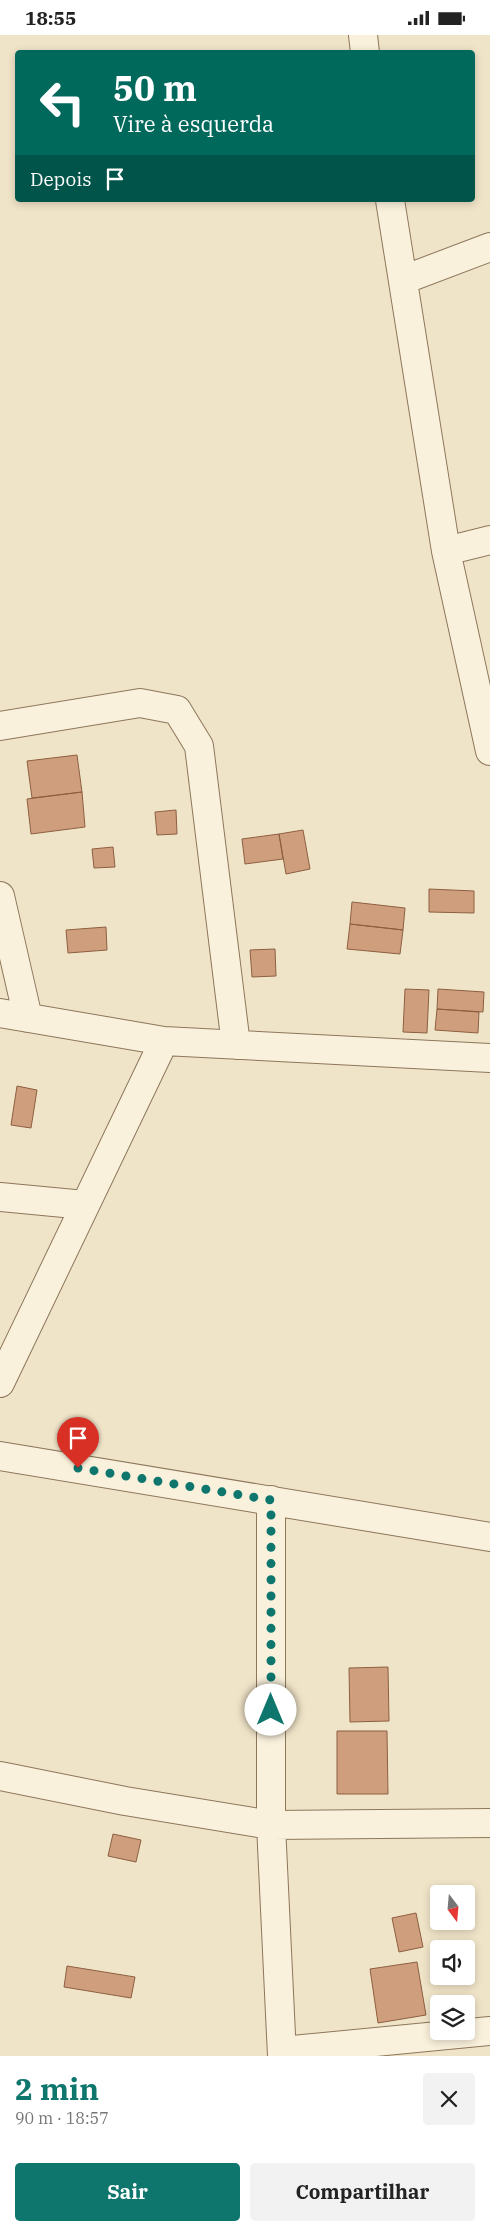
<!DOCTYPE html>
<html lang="pt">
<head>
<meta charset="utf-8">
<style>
  :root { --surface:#fff; --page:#f2f2f2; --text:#222; --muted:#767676; --accent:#0f766e }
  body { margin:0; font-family:"IBM Plex Serif",serif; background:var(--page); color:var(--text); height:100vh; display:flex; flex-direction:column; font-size:19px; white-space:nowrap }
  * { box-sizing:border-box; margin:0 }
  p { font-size:16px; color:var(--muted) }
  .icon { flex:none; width:28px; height:28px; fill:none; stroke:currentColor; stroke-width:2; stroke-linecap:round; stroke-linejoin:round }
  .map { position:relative; height:2021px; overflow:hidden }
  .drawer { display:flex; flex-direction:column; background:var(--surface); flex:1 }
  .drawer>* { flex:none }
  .hud { position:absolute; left:15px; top:15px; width:460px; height:152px; border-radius:5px; box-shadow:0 2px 8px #0003; background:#00695c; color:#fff; overflow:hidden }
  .needle { width:32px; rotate:164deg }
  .controls { position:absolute; left:430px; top:1850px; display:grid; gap:10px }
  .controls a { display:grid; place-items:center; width:45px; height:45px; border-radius:5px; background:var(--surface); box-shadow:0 2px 8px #0003; font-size:25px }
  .pin { position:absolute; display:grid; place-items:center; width:42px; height:42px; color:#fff; margin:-51px -21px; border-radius:50% 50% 50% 0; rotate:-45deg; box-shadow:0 0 5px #0007 }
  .pin .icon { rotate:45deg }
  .me { position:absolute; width:55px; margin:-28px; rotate:0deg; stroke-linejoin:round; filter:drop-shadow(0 0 4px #0008) }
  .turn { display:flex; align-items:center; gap:18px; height:105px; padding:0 15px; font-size:22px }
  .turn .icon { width:65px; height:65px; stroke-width:2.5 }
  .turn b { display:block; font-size:35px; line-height:42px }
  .then { display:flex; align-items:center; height:48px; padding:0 15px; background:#0003; gap:10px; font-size:19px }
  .round { display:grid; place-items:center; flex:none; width:52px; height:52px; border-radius:5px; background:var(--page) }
  .headline { display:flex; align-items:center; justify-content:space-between; height:85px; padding:0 15px }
  h1 { font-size:30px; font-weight:700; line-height:38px; color:var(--accent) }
  .action { display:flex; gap:10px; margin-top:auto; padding:10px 15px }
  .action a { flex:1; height:58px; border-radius:5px; background:var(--accent); color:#fff; font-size:20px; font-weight:700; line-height:58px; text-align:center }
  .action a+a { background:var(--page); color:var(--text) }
  .status { display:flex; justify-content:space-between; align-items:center; height:35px; padding:0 25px; background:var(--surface); direction:ltr }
  .status svg { height:14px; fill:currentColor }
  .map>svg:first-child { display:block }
  .building { fill:#cf9f7d; stroke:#8d5f41 }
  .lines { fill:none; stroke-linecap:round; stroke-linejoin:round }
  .minor-casing { stroke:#8d765c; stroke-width:30 }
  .minor { stroke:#faf1dc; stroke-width:28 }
  .route { stroke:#0f766e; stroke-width:9; stroke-dasharray:0 16.2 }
</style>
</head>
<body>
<div class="status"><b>18:55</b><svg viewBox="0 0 49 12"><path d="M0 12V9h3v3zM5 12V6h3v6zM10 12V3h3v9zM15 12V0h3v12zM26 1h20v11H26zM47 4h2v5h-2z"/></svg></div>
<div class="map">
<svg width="490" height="2021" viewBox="0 0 490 2021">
  <rect width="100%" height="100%" fill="#f0e4c8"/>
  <path class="building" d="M77,720l5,37 -50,6 -5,-37z
    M82,757l3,35 -54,7 -4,-35z
    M176,775l1,24 -20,1 -2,-23z
    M303,795l7,39 -24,5 -7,-40z
    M279,799l4,25 -38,5 -3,-25z
    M113,812l2,20 -21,1 -2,-19z
    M429,854l45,2v22l-45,-1z
    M352,867l53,6 -2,22 -53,-6z
    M350,889l53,6 -3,24 -53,-5z
    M106,892l1,23 -39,3 -2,-23z
    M275,914l1,27 -24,1 -2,-27z
    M405,954l24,1 -2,43 -24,-1z
    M438,954l46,3 -1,20 -46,-3z
    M437,974l42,3 -1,21 -43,-3z
    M17,1051l20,4 -6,38 -20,-3z
    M388,1632l1,54 -39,1 -1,-54z
    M337,1696h50l1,63h-51z
    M113,1799l28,6 -5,22 -28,-6z
    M416,1878l7,34 -24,5 -7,-34z
    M417,1927l9,53 -48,8 -8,-54z
    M67,1931l68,11 -4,21 -67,-11z"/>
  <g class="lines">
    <g class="minor-casing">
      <path id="minor" d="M363,0l2,18
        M390,165l56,351 44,200
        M403,245l87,-33
        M446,516l44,-11
        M0,691l140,-23 37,7 22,36 37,299
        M0,861l28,122
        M0,978l164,28 326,17
        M0,1162l85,8
        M0,1348l164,-342
        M0,1421l490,81
        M271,1465v325l11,231
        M0,1741l125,25 146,24 219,-2
        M282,2016l208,-20"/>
    </g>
    <use href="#minor" class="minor"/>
  </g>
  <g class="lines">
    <path class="route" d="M78,1433l193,32v210"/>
  </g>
</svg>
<div class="controls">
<a><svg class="needle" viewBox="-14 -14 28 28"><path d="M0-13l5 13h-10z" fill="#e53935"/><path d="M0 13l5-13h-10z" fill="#767676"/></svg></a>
<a><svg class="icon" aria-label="sound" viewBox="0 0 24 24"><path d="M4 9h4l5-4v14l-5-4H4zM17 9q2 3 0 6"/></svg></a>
<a><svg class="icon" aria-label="layers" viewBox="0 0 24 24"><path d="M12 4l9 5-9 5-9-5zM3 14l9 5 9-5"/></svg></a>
</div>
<div class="pin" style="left:78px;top:1433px;background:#d93025"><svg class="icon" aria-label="arrive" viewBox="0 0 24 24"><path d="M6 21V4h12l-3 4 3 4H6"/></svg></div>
<svg class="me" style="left:271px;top:1675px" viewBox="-20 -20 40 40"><circle r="19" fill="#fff"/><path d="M0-13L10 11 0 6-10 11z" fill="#0f766e"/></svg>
<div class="hud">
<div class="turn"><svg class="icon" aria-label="left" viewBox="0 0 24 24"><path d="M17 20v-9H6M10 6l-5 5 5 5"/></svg><div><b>50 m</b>Vire à esquerda</div></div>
<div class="then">Depois<svg class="icon" aria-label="arrive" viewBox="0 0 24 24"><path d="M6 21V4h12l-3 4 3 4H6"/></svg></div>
</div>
</div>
<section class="drawer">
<div class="headline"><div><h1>2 min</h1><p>90 m · 18:57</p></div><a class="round"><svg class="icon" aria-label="close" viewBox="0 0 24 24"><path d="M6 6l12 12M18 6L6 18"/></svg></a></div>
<div class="action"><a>Sair</a><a>Compartilhar</a></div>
</section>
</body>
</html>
